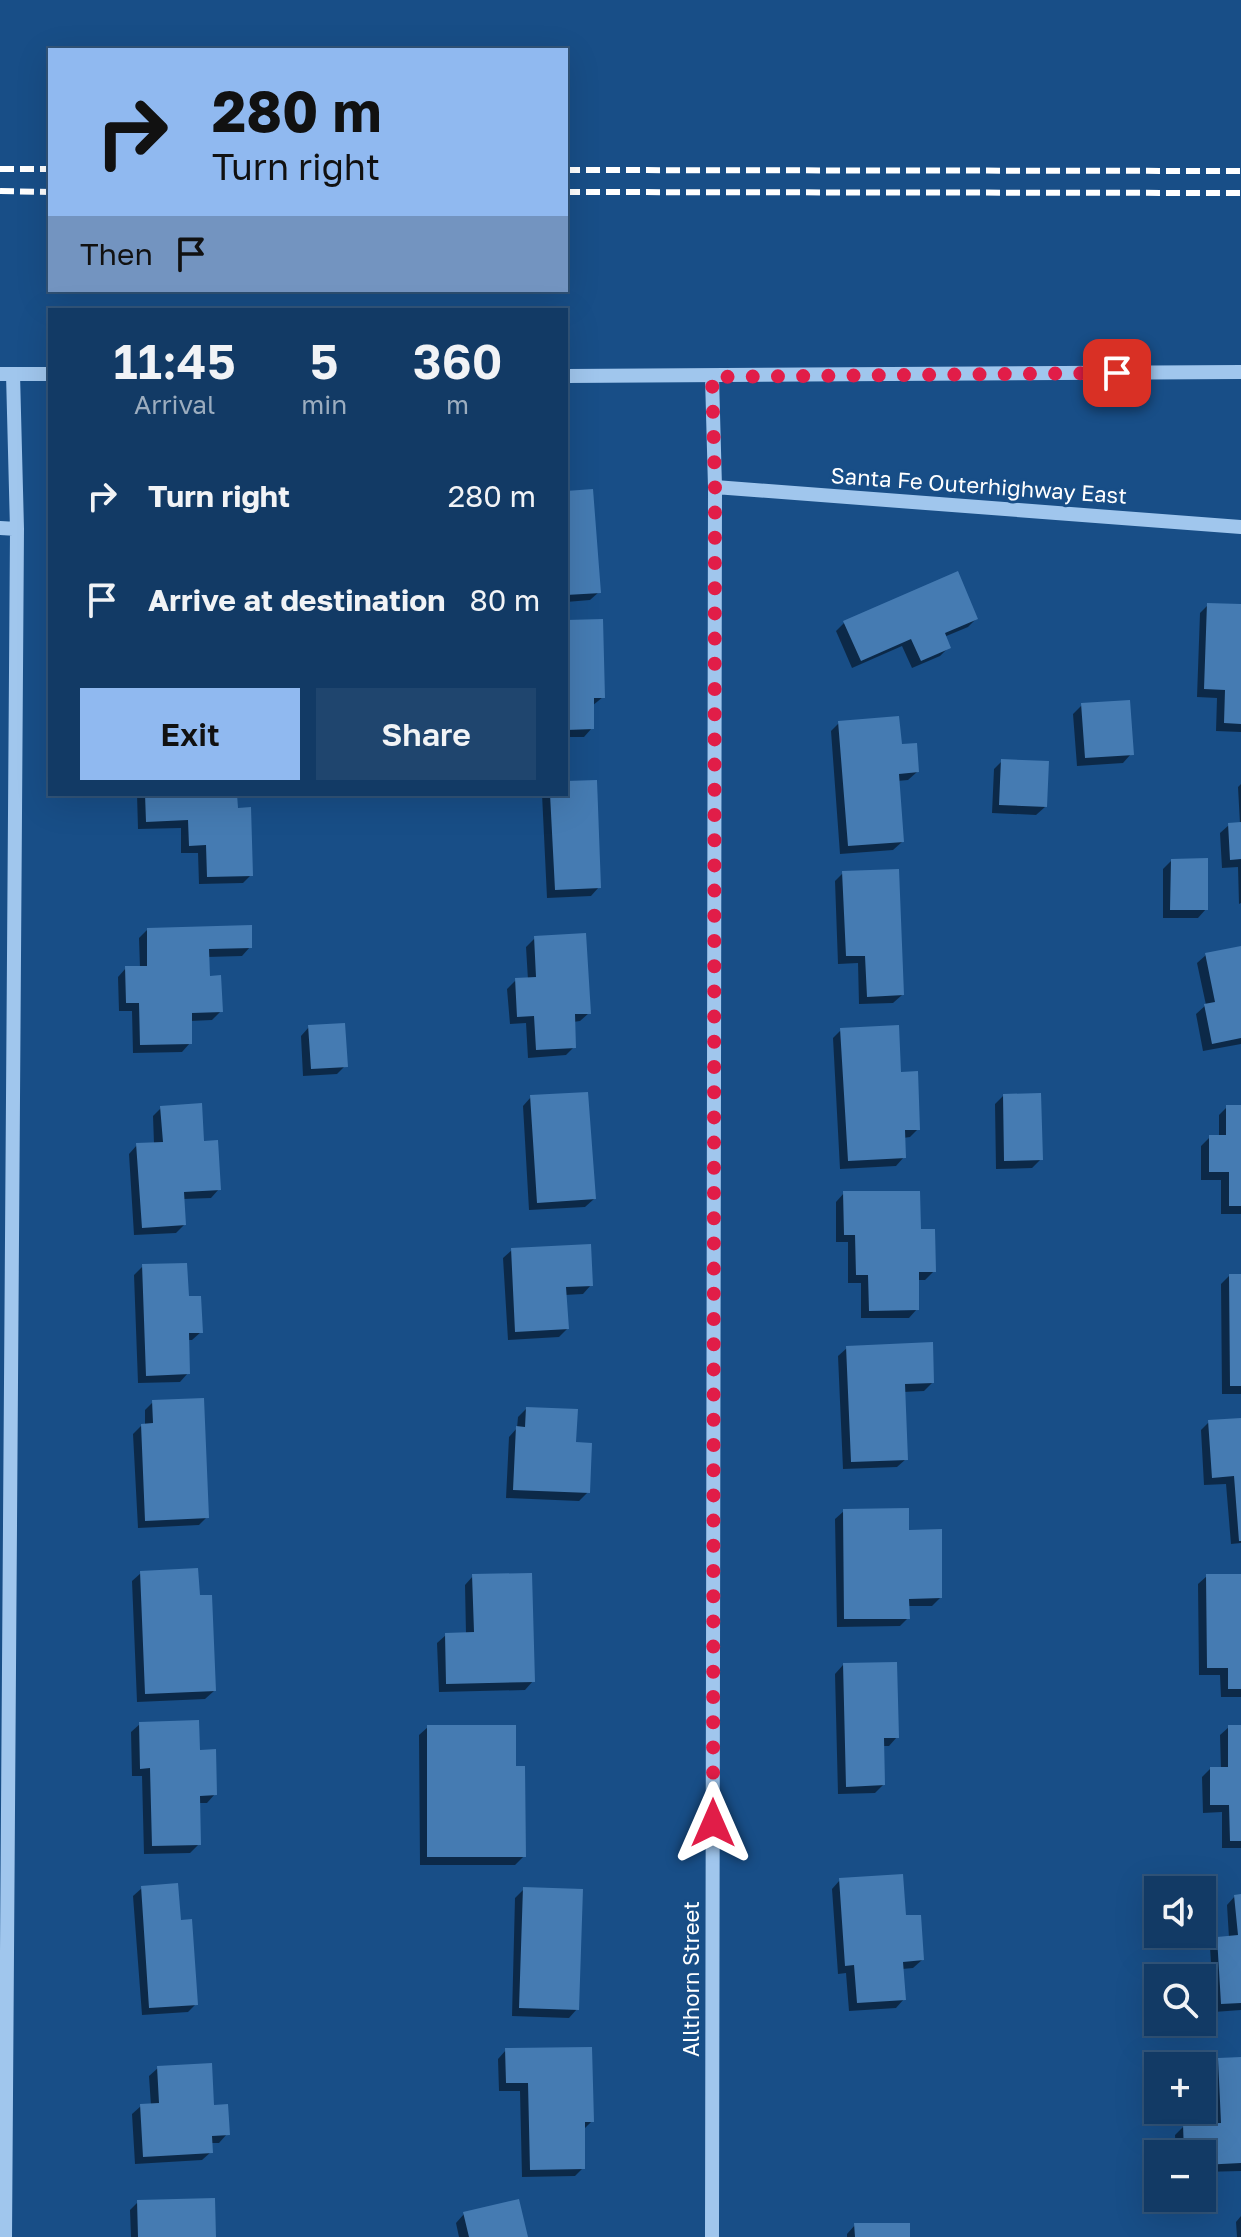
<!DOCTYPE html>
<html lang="en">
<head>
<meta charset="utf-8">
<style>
  :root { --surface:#123a65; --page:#1f456e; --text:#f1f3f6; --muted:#9cadbf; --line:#315479; --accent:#90b9f0 }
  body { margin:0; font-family:"Golos Text",sans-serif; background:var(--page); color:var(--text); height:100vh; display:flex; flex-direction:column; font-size:30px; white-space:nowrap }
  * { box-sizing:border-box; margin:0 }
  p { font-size:26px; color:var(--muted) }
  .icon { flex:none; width:44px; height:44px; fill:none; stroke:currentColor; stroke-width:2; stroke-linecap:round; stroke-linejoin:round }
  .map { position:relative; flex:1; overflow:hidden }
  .side { position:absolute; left:48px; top:308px; width:520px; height:488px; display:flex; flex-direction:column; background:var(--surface); border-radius:0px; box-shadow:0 8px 32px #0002,0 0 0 2px var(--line) }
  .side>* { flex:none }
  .top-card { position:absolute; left:48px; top:48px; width:520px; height:244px; border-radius:0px; box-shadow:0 8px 32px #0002,0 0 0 2px var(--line); background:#90b9f0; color:#111; overflow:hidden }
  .tools { position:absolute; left:1144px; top:1876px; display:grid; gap:16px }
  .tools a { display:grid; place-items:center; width:72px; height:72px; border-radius:0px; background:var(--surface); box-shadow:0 8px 32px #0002,0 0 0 2px var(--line); font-size:40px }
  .pin { position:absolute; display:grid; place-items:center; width:68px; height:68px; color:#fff; margin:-34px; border-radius:16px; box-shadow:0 4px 12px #0006 }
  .me { position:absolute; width:88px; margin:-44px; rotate:0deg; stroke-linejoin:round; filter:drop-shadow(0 0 6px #0008) }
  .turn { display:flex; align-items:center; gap:28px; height:168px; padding:0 32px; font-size:36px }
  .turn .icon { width:104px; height:104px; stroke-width:2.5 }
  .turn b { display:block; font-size:56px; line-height:68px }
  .then { display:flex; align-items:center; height:76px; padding:0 32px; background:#0003; gap:16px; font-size:30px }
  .eta { display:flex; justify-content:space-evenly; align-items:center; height:136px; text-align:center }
  .eta b { font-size:48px; font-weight:600; line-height:56px }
  .button { display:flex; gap:16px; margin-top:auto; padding:16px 32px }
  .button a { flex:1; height:92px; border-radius:0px; background:var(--accent); color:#111; font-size:32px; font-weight:600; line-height:92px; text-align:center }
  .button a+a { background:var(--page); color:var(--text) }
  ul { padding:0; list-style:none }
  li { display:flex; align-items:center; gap:24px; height:104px; padding:0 32px }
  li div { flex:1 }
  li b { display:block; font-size:30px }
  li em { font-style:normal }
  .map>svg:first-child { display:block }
  .shadow { fill:#0007 }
  .building { fill:#457bb2 }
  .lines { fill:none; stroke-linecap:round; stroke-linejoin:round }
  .minor { stroke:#a0c6ed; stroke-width:14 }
  .rail { stroke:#fff; stroke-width:6; stroke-dasharray:14 6; stroke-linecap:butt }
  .route { stroke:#e11d48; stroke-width:14; stroke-dasharray:0 25.2 }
  .labels { text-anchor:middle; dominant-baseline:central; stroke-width:6; stroke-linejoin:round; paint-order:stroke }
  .street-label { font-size:22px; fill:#fff; stroke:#184e87 }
</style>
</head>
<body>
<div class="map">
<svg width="1241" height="2237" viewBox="0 0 1241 2237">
  <rect width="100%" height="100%" fill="#184e87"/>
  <path class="shadow" d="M566,493l33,99 -9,8 -24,2z
    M1208,605l33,1v126l-25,-1 1,-33 -20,-1 3,-84z
    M976,619l-8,8 -24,10 5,10 -9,9 -28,12 -10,-22 -50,22 -16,-37 9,-9z
    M566,622l37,75 -11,9v22l-8,9h-18z
    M1082,705l49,49 -8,9 -46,3 -4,-52z
    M839,723l61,23 17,26 -9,8 -11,1 5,61 -9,8 -53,4 -9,-123z
    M1002,761l43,46 -9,8 -44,-2 2,-44z
    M566,783l33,104 -8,9 -44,2 -5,-104h24z
    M1241,784v119l-2,1 -1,-37 -16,1 -2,-35 9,-8 11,-1 -2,-37z
    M137,794h98l1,16 15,65 -8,8 -44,1 -1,-31h-17v-25l-43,1z
    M1171,861l35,48 -8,9h-35v-49z
    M843,873l59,122 -9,8 -34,1 -1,-41 -20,1 -3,-83z
    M147,930l103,17 -8,9 -35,1 1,21 13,33 -9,9 -22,1v22l-8,9 -49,1 -1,-42h-13l-1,-34 8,-9h14l-1,-30z
    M535,938l54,75 -9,8 -7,1 1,25 -8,8 -38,3 -2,-35 -16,1 -3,-35 9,-9h12l-2,-33z
    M1241,948v96l-38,7 -7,-37 10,-9 -9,-42 9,-8z
    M309,1027l36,39 -8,8 -34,2 -2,-40z
    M841,1030l58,44 19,55 -8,8 -7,1 1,19 -8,9 -56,3 -7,-131z
    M1004,1095l37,64 -9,9 -36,1 -1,-65z
    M531,1097l63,102 -9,8 -56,3 -6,-104z
    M1227,1107h14v107h-20v-34h-20v-34l9,-9h9v-22z
    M161,1108l41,35 17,46 -8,9 -28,1 1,26 -8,8 -42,2 -5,-81 8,-9 17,-1 -1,-28z
    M844,1193l75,38 15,40 -9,9h-8v29l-8,9h-48v-35h-13v-41h-12v-40z
    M512,1250l79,35 -8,9 -18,1 2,34 -8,8 -51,3 -5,-82z
    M143,1266l44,32 14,34 -9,8h-5l1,33 -8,9 -42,1 -4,-108z
    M1229,1276h12v118h-19l-1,-110z
    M847,1348l85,35 -8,8 -21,1 3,67 -9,8 -54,2 -5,-113z
    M153,1402l54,115 -8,8 -61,3 -5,-94 8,-8h4v-16z
    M526,1409l48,35 14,48 -9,9 -73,-3 3,-61 8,-9 1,-11z
    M1241,1420v123l-10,1 -5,-60 -22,1 -3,-55 8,-8z
    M844,1511l63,21 33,66 -8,8h-24v12l-8,8 -63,1 -2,-108z
    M141,1573l57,24 16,94 -9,8 -68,3 -5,-121z
    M473,1576l60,105 -8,9 -86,2 -2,-49 9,-8 20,-1 -1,-49z
    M1207,1576h34v121h-20l-1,-22h-21l-1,-91z
    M843,1665l54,72 -8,9h-7l1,39 -8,8 -37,1 -3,-120z
    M140,1724l58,28 17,42 -8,9h-9l1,41 -9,9 -46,1 -2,-78h-10l-1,-44z
    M428,1727l86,41 10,88 -9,9h-95l-1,-130z
    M1229,1727h12v121h-19v-36l-19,1 -1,-36 8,-8h11l-1,-34z
    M840,1880l64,38 18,42 -9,8 -11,1 2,30 -8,9 -47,3 -3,-38 -8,1 -6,-85z
    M142,1888l37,34 17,82 -8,8 -46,3 -9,-119z
    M524,1889l53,120 -8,9 -57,-2 3,-118z
    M1235,1896h6v114l-27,2 -4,-65 8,-8 11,-1 -2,-33z
    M506,2050l86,71 -9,9v38l-8,8 -53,1 -2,-86h-21l-1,-32z
    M1241,2059v112l-39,1v-18h-26l-1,-19 9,-9 29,-1 -3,-57 9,-8z
    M158,2068l54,39 15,27 -8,9h-9l1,9 -9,8 -67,4 -3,-50 9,-8h10l-2,-30z
    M138,2202l76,35h-83l-1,-27z
    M464,2214l62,23h-67l-3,-14z
    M1241,2216v21h-4l-1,-15z
    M855,2225l53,12h-61v-3z"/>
  <path class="building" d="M593,489l8,104 -35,2v-104z
    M958,571l20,48 -33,14 6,15 -30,13 -10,-22 -50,22 -18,-40z
    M1207,603l34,1v120l-17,-1 1,-33 -21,-1z
    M603,619l2,79h-11v31l-28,1v-110z
    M1130,700l4,55 -49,3 -4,-55z
    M899,716l3,28 15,-1 2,29 -20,2 5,68 -56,4 -10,-125z
    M1001,759l48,2 -2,46 -48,-2z
    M597,780l4,108 -46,2 -5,-96h16v-13z
    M145,794h92l1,14 13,-1 2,69 -46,1 -1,-32 -17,1 -1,-26 -42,2z
    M1241,822v37l-11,1 -2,-37z
    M1208,858v52h-38l1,-51z
    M899,869l5,126 -37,2 -2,-41h-19l-4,-85z
    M252,925v23l-43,1 1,27 11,-1 2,37 -31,1v31l-52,1 -1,-42h-13l-1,-37h22v-38z
    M586,933l5,81h-16l1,34 -40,2 -2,-34 -17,1 -2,-39 21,-1 -2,-41z
    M1241,946v92l-29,6 -8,-40 11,-2 -10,-49z
    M345,1023l3,44 -37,2 -3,-44z
    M899,1025l2,47 17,-1 2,59h-15l1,28 -58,3 -8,-133z
    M588,1092l8,107 -59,4 -7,-108z
    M1041,1093l2,67 -39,1 -1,-67z
    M202,1103l2,38 14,-1 3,50 -37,2 2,33 -44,3 -6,-85 27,-1 -3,-36z
    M1226,1105h15v101h-12v-34h-20v-37h17z
    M843,1191h77l1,38h14l1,43h-17v38l-50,1 -1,-36h-12l-1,-40h-11z
    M591,1244l2,42 -27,1 3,42 -54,3 -4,-84z
    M187,1263l2,33h12l2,37h-14l1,41 -44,2 -4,-112z
    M1229,1274h12v112h-11z
    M933,1342l1,41 -29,1 3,76 -57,2 -5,-116z
    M204,1398l5,120 -64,3 -4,-97 12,-1 -1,-23z
    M526,1407l52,2 -2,33 16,1 -2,50 -77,-3 3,-64 9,1z
    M1241,1418v123h-2l-5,-65 -22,2 -4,-58z
    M909,1508v22l33,-1v69l-33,1 1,20h-66l-1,-110z
    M198,1568l2,27h12l4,96 -71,3 -5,-123z
    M532,1573l3,109 -89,2 -1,-51 29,-1 -2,-58z
    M1206,1574h35v115h-13v-21h-21z
    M897,1662l2,76h-15l1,47 -39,2 -3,-124z
    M199,1720l1,30 16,-1 1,46 -17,1 1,49 -49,1 -2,-78 -10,1 -1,-47z
    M427,1725h89v41h9l1,91h-99z
    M1228,1725h13v116h-11l-1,-36h-19v-38h18z
    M903,1874l3,41h15l3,45 -21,2 3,38 -49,3 -3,-38 -9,1 -6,-88z
    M178,1883l3,37 11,-1 6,86 -49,3 -8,-122z
    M523,1887l60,2 -4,121 -60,-2z
    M1241,1894v109l-20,1 -4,-67 21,-2 -4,-40z
    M592,2047l2,75h-9v47l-55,1 -2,-87h-22l-1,-35z
    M1241,2057v106l-39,2v-11h-18l-1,-30 38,-1 -3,-65z
    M212,2063l2,42 14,-1 2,31 -18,1 1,17 -70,4 -3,-53 19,-1 -2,-37z
    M215,2198l1,39h-78l-1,-37z
    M519,2199l9,38h-59l-6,-25z
    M854,2223h56v14h-55z"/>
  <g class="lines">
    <path class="minor" d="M0,374h50
      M566,376l675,-4
      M715,487l526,40
      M0,528l17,1
      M5,2237l12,-1708 -4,-155
      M712,2237l3,-1750 -3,-110"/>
    <path class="rail" d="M0,169h50
      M566,170l675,1
      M0,191l50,1
      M566,192l675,1"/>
  </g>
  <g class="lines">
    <path class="route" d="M713,1823l2,-1336 -3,-110 405,-4"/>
  </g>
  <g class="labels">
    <g class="street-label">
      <text transform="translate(979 485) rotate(4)">Santa Fe Outerhighway East</text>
      <text transform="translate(690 1979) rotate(-90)">Allthorn Street</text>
    </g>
  </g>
</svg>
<div class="tools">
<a><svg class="icon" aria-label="sound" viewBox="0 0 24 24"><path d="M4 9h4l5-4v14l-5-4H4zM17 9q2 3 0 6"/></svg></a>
<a><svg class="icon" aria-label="search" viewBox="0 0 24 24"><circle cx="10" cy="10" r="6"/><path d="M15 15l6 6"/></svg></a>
<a>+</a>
<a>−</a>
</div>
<div class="pin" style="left:1117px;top:373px;background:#d93025"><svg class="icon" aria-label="arrive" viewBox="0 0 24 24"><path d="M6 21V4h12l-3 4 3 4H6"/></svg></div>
<svg class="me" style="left:713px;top:1823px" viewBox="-20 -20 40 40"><path d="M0-17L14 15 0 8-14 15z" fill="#e11d48" stroke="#fff" stroke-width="4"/></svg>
<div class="top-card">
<div class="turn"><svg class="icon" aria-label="right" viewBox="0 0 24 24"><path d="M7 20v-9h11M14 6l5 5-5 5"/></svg><div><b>280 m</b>Turn right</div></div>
<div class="then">Then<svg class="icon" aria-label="arrive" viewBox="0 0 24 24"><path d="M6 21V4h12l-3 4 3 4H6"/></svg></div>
</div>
<section class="side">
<div class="eta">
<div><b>11:45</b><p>Arrival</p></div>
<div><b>5</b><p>min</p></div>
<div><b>360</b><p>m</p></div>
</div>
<ul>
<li><svg class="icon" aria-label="right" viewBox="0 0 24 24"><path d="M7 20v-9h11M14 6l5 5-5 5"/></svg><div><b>Turn right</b></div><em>280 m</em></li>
<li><svg class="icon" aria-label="arrive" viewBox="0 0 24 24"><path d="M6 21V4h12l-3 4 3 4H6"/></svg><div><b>Arrive at destination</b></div><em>80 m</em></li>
</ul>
<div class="button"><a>Exit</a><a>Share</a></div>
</section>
</div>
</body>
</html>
